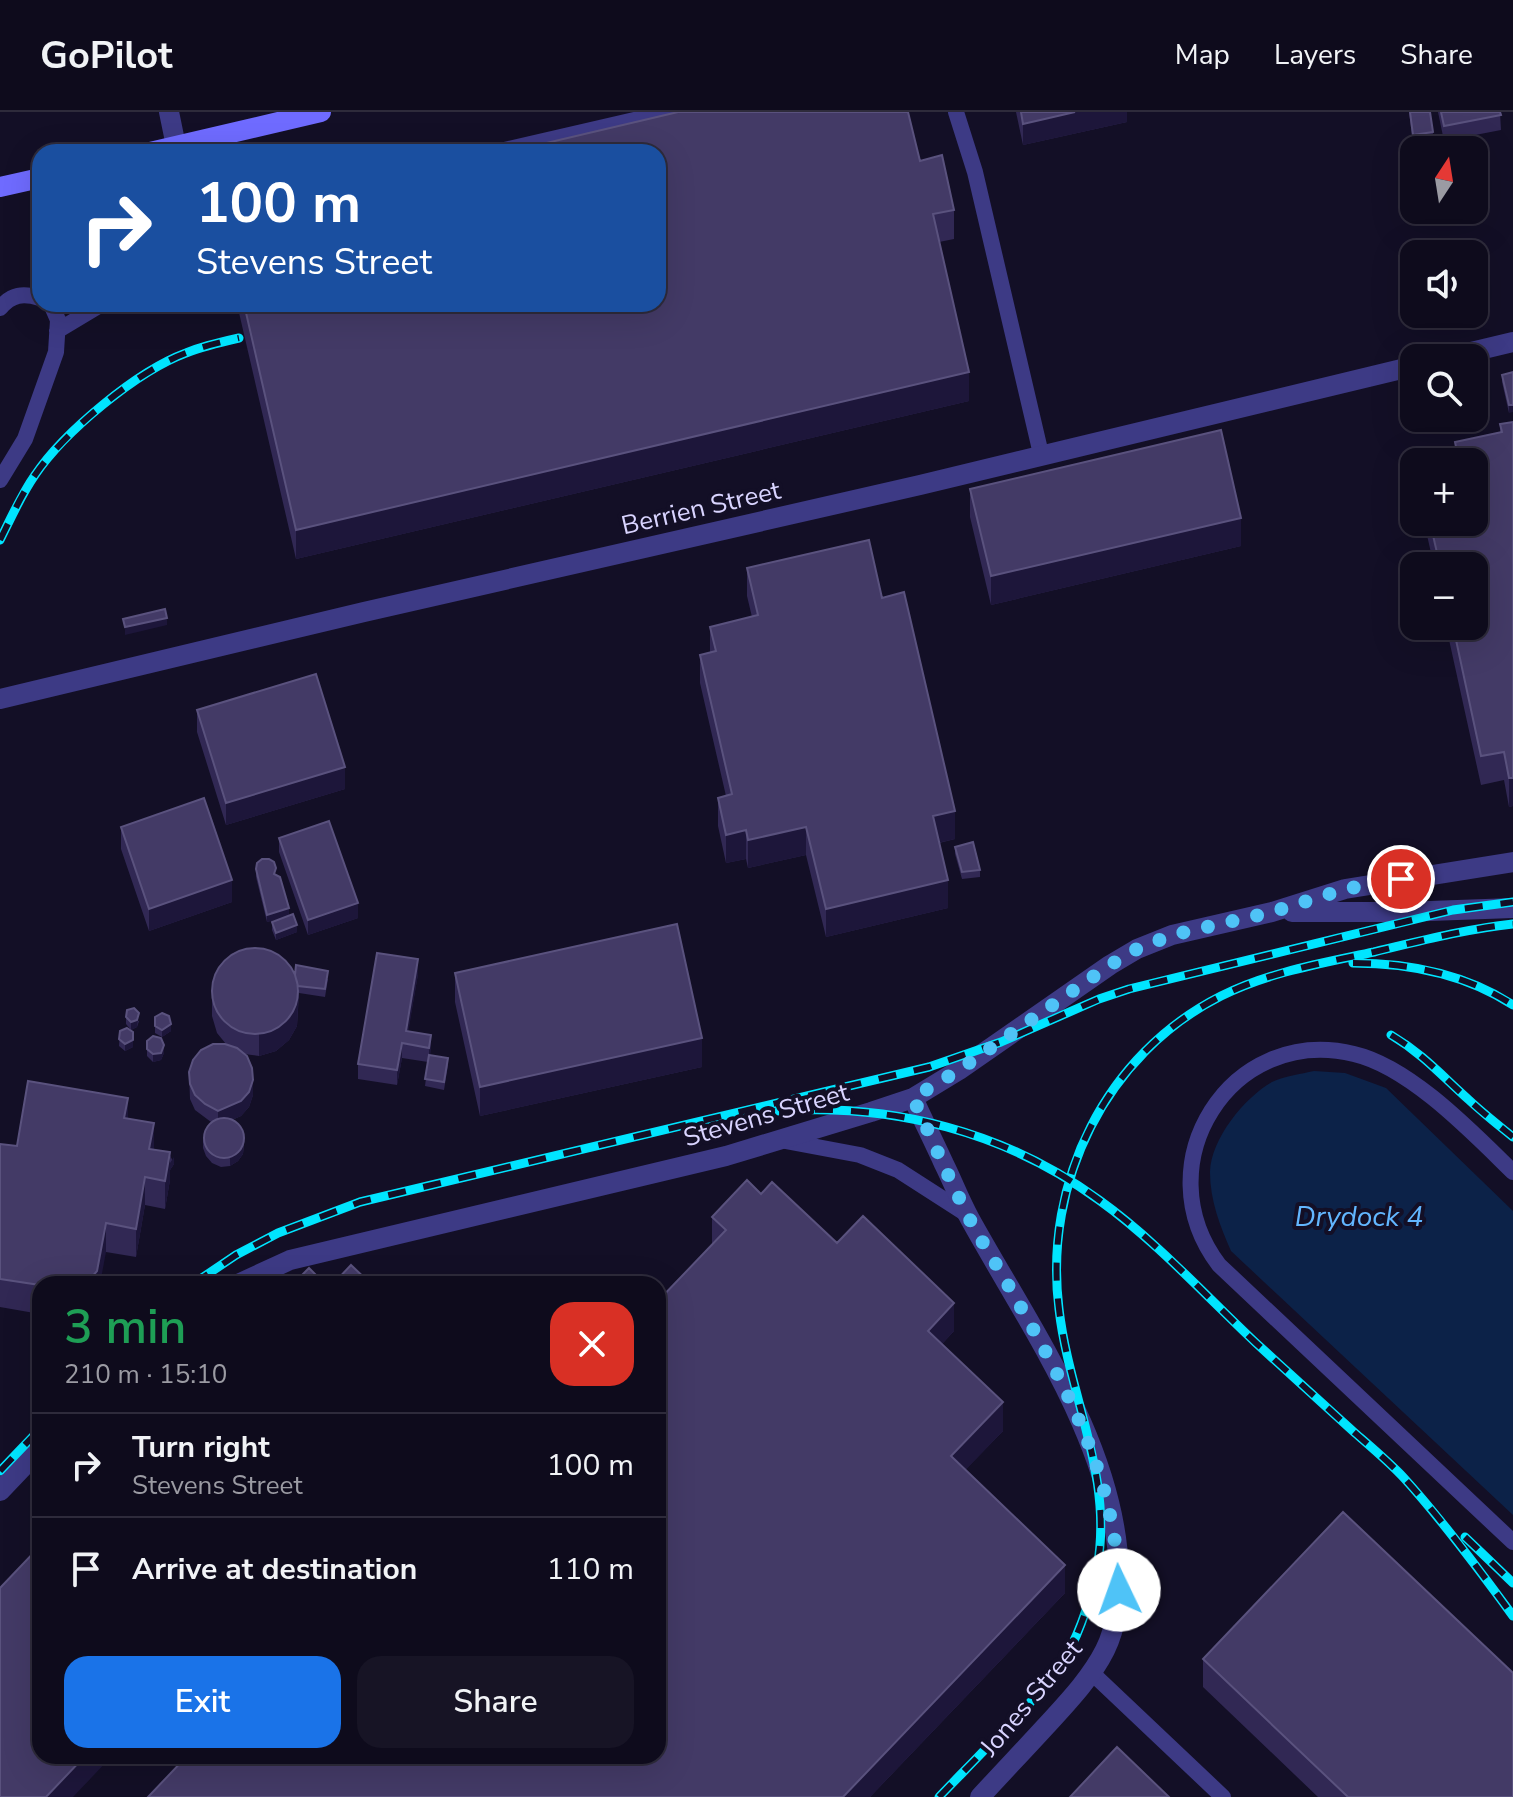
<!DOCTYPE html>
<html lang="en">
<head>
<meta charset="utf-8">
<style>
  :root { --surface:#0e0b1c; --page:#171425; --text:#f1f3f6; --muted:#9b9ba3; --line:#2e2b3b; --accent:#1a73e8 }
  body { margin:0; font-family:"Nunito Sans",sans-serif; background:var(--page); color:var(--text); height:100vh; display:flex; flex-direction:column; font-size:30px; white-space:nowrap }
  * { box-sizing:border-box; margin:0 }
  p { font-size:26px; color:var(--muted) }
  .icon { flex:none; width:44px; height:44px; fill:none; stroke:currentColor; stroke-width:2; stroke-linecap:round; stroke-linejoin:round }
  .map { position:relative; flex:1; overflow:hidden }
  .sheet { position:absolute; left:32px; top:1164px; width:634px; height:488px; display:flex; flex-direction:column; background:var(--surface); border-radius:24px; box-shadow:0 8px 32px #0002,0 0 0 2px var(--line) }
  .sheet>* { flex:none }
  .guide { position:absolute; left:32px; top:32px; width:634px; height:168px; border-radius:24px; box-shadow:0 8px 32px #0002,0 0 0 2px var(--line); background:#1a4fa0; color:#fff; overflow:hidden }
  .needle { width:52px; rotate:12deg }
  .tools { position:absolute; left:1400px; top:24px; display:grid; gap:16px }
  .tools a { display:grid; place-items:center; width:88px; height:88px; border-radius:16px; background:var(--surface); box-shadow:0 8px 32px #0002,0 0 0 2px var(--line); font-size:40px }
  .pin { position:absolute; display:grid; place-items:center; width:68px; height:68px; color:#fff; margin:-34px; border:4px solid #fff; border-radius:50%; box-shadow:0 2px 8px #0007 }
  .me { position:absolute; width:88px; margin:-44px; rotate:357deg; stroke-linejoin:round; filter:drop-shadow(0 0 6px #0008) }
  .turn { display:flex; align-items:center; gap:28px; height:168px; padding:0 32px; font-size:36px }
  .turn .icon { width:104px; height:104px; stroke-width:2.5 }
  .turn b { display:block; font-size:56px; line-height:68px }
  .round { display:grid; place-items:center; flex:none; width:84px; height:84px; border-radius:24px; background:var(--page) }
  .head { display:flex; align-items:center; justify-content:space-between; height:136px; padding:0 32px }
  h1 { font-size:48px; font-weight:600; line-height:60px; color:#1e9e55 }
  .action { display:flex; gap:16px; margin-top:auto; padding:16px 32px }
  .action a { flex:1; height:92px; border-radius:24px; background:var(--accent); color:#fff; font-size:32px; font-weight:600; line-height:92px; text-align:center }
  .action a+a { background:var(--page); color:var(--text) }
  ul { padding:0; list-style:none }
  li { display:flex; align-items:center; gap:24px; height:104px; padding:0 32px; border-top:2px solid var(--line) }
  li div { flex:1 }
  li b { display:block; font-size:30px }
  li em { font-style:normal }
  header { display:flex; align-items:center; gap:48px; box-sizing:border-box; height:112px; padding:0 40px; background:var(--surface); border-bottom:2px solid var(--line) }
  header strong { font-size:38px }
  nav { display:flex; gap:44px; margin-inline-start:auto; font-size:28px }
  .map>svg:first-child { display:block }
  .water { fill:#0c2248 }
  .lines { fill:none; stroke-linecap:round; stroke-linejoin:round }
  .service { stroke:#3d3a85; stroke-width:16 }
  .minor { stroke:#3d3a85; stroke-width:20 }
  .secondary { stroke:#6f6bff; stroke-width:20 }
  .rail-casing { stroke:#00e5ff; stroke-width:9 }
  .rail { stroke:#130f26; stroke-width:6; stroke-dasharray:18; stroke-linecap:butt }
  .wall { fill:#312854 }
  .shaded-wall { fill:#1d163a }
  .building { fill:#433a66; stroke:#5a527e; stroke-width:2 }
  .route { stroke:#4fc3f7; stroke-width:14; stroke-dasharray:0 25.2 }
  .labels { text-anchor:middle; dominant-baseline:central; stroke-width:8; stroke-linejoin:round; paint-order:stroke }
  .street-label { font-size:26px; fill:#d9d4ff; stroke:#130f26 }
  .water-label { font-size:28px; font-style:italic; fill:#62b6ff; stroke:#130f26 }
</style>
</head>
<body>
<header>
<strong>GoPilot</strong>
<nav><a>Map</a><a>Layers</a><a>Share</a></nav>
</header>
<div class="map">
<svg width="1513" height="1685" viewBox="0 0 1513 1685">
  <rect width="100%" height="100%" fill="#130f26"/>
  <path class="water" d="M1314,959l31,2 41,15 127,123v304l-282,-264c-11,-25 -21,-51 -21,-79 1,-33 34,-74 62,-90 12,-6 29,-8 42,-11z"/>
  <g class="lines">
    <path class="service" d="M956,0l19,60 66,282
      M496,40l173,-40
      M0,196c12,-14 23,-15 40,-10
      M57,219l45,-27
      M0,368l25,-41 31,-87 2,-32 -7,-16
      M780,1028l80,15 38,15 70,45
      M1513,1060c-41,-40 -103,-105 -159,-118 -124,-30 -211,111 -135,211l294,277
      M1092,1561l131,124"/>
    <path class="minor" d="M169,0l7,34
      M1446,246l67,-16
      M0,587l364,-87 556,-127 494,-119
      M1292,800h110l111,-4
      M913,986c10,22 21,44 31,66 9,18 16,37 26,55 59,107 146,227 149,354 0,26 -2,53 -14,77 -14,28 -38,53 -59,76 -22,24 -44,47 -66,71
      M238,1172l52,-24 436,-104 145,-44 42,-14 46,-28 151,-105 27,-16 35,-14 100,-23 73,-23 168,-27
      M0,1379l40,-42"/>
    <path class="secondary" d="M150,40l171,-40
      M0,75l40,-9"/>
    <g class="rail-casing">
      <path id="rail" d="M0,428c11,-22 21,-45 35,-65 29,-43 102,-104 151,-122 17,-7 35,-11 53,-15
        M1353,851c57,0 112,11 160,42
        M1391,923c32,19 51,41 78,65 14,13 29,25 44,37
        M779,999c114,-8 227,21 320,89 56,40 107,96 157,143 33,30 66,60 99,90 16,14 34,29 49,45 39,43 74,90 109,138
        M193,1172l43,-29 42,-22 82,-31 569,-135 72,-25 98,-43 30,-10 324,-79 60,-8
        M0,1359l40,-42
        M1465,1425l48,46
        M939,1685c24,-25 49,-50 73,-76 17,-17 35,-35 48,-55 19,-29 30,-64 37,-98 17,-91 -28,-171 -38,-259 -16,-127 47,-255 162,-313 48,-24 102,-33 153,-44 46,-11 92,-23 139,-28"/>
    </g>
    <use href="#rail" class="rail"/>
  </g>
  <path class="wall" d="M1016,0h111v10l-104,23z
    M1409,0l24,20v8l-20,3z
    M1438,0h62l1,18 -57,11z
    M920,49l34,49v29l-15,3 30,159 -673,158 -59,-255h421z
    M1513,260l-4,41 -7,-31v-7z
    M1513,310v384l-4,1 -5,-27 -23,5 -35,-159h28v-60h-40l-10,-44h50v-60h-19v-20l45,-10v-8z
    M970,377l271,57 -250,59 -21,-88z
    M747,456l135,30 73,241 -16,4 9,65 -122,29 -20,-82 -58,13 -2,-9 -20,4 -8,-37v-28l8,-2 -26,-113v-28l10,-2v-26l42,-10 -5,-21z
    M197,598l148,79 -119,36 -29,-93z
    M121,715l111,75 -83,29 -28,-82z
    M279,726l79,80 -50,17 -29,-83z
    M955,735l25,23v7l-18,2 -7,-25z
    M256,757l20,6 13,40 8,17 -21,8 -4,-10v-8l15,-6 -20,6 -11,-45z
    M455,861l247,94 -222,49 -25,-114z
    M418,862l-10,57 23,4 -1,20 18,10 -4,25 -19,-4 3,-24 -26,-4 -5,27 -39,-6v-15z
    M295,863l33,4 -3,18 -26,-4 -2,33 -8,14 -13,11 -17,5 -15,-2 9,41 -4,12 -8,9 -9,4 12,25 -1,9 -5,7 -8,5 -9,1 -9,-4 -6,-7 -3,-8v-8l8,-18 -16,-12 -5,-11 -1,-27 37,-28 -9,-11 -5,-17v-21z
    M126,905l13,4 -2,6 -6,3 -5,-6z
    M155,905l16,14 -9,6 -7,-4z
    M120,919l13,1v15l-8,4 -6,-5z
    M147,929l17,12 -3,7 -8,2 -6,-6z
    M128,1006l26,32 16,5 4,9 -4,6v10l-5,29 -20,-4 -9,52 -30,-5 -66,32v30l-40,-7v-163l17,2z
    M761,1082l76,49 117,88 -12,13 61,87 -38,39 100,123 -195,204h-722l74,-41 490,-511v-28z
    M1203,1547l310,138h-195l-115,-110z"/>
  <path class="shaded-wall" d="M1075,0h52v10l-104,23v-21z
    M969,260v29l-673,158v-29z
    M1509,293h4v7l-4,1z
    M1241,406v28l-250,59v-29z
    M167,506v7l-42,10v-8z
    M345,655v22l-119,36v-22z
    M1509,666h4v28l-4,1z
    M955,699v28l-22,5v-28z
    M806,715v28l-58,13v-28z
    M746,718v29l-20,4v-28z
    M232,768v22l-83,29v-22z
    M948,768v28l-122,29v-28z
    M358,791v15l-50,17v-15z
    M289,796v8l-22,6v-7z
    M297,813v7l-21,8v-7z
    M418,847v15l-12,72v-15z
    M299,875l-2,39 -8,14 -13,11 -17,5v-22z
    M139,901l-2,14 -6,3v-8z
    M171,912v7l-9,6v-7z
    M431,923v15l-2,13v-15z
    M702,926v29l-222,49v-29z
    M133,928v7l-8,4v-7z
    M402,931v15l-5,27v-15z
    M164,933v8l-3,7 -8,2v-8z
    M253,968v15l-4,12 -8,9 -23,10v-15z
    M128,986v28l-4,-8z
    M154,1011v28l-5,-2z
    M244,1025l-1,17 -5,7 -8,5v-8z
    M170,1040v11l4,-6v7l-4,6v10l-5,29v-28z
    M145,1065v28l-9,52v-28z
    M106,1111v29l-6,32h-14z
    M954,1191v28l-26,28v-28z
    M1003,1290v29l-52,54v-29z
    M1065,1453v28l-195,204h-27z
    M85,1644h27l-39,41h-27z"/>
  <path class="building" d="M678,0h230l12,49 22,-6 12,55 -21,4 36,158 -673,158 -52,-226h414v-152h-150z
    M1021,0h54l-52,12z
    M1410,0h20l3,20 -20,3z
    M1441,0h59l1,3 -57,11z
    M1513,260v33h-4l-7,-30z
    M1513,310v356h-4l-5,-26 -23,4 -28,-130h21v-60h-34l-10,-44h44v-60h-15l-4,-20 47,-10 -2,-8z
    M1221,318l20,88 -250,58 -21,-87z
    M869,428l13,58 22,-6 51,219 -22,5 15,64 -122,29 -20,-82 -58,13 -2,-10 -20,5 -8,-37 14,-4 -32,-139 16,-4 -6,-24 48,-12 -11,-47z
    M165,497l2,9 -42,9 -2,-8z
    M316,562l29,93 -119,36 -29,-93z
    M204,686l28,82 -83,29 -28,-82z
    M329,709l29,82 -50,17 -29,-82z
    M973,730l7,28 -18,2 -7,-25z
    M262,747h7l5,3 2,6 -2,6 6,3 9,31 -22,7 -11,-46 1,-6z
    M293,802l4,11 -21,8 -4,-11z
    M677,812l25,114 -222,49 -25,-114z
    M212 879a43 43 0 1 1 86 0a43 43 0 1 1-86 0Z
    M377,841l41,6 -12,72 25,4 -2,13 -27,-5 -5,27 -39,-6z
    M296,853l32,6 -3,18 -27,-3 -3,-11z
    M134,896l5,5 -2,7 -6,2 -5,-5 1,-7z
    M162,901l7,3 2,8 -9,6 -7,-4v-9z
    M127,916l6,4v8l-8,4 -6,-5 1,-8z
    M153,924l8,2 3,7 -3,8 -8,1 -6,-5v-8z
    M213,932h12l12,4 10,8 5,12 1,12 -4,12 -8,9 -23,10 -13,-7 -10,-9 -5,-11 -1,-12 4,-12 8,-10z
    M429,943l19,3 -4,24 -19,-3z
    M28,969l100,17 -4,20 30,5 -5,26 21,3 -5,29 -20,-4 -9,52 -30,-6 -9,48 -11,13h-46v1l-40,-6v-135l17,2z
    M204 1026a20 20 0 1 1 40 0a20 20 0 1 1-40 0Z
    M747,1068l14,14 11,-12 65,61 26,-27 91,87 -26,28 75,71 -52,54 114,109 -222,232h-695l39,-41h471v-455l68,-71 -14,-13z
    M351,1153l20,19h-38z
    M309,1156l16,16h-32z
    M1343,1400l170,161v124h-165l-145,-138z
    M40,1434v210h45l-39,41h-46v-209z
    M1117,1635l52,50h-99z"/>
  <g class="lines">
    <path class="route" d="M1119,1478c-3,-117 -56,-209 -112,-307 -13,-23 -28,-45 -40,-69 -19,-38 -36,-77 -54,-116l46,-28 151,-105 27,-16 35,-14 100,-23 73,-23 56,-10"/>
  </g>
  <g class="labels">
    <g class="street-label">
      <text transform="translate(701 396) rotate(-13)">Berrien Street</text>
      <text transform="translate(766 1003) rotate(-16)">Stevens Street</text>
      <text transform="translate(1031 1586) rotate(-50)">Jones Street</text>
    </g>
    <g class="water-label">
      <text x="1359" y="1105">Drydock 4</text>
    </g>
  </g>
</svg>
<div class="tools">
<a><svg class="needle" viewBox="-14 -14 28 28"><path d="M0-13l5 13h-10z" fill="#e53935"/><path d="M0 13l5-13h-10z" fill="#9b9ba3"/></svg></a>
<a><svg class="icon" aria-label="sound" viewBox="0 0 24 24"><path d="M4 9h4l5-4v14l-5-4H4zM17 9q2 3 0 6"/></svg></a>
<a><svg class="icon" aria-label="search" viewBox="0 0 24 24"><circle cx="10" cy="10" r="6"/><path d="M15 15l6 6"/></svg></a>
<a>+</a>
<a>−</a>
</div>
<div class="pin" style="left:1401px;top:767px;background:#d93025"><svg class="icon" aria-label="arrive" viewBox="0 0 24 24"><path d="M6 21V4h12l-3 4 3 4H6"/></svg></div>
<svg class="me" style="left:1119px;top:1478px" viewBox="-20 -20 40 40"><circle r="19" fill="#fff"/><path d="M0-13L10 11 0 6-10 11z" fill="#4fc3f7"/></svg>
<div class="guide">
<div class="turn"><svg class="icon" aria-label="right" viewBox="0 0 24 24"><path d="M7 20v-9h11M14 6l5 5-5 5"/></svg><div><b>100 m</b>Stevens Street</div></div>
</div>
<section class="sheet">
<div class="head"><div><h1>3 min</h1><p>210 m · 15:10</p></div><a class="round" style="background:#d93025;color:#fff"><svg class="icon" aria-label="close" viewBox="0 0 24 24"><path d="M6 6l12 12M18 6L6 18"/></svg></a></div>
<ul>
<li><svg class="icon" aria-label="right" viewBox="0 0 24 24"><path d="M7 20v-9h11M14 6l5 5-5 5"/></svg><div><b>Turn right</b><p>Stevens Street</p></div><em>100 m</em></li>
<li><svg class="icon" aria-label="arrive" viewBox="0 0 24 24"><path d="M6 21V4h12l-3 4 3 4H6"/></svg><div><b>Arrive at destination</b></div><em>110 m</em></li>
</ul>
<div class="action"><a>Exit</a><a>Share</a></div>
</section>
</div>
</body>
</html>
